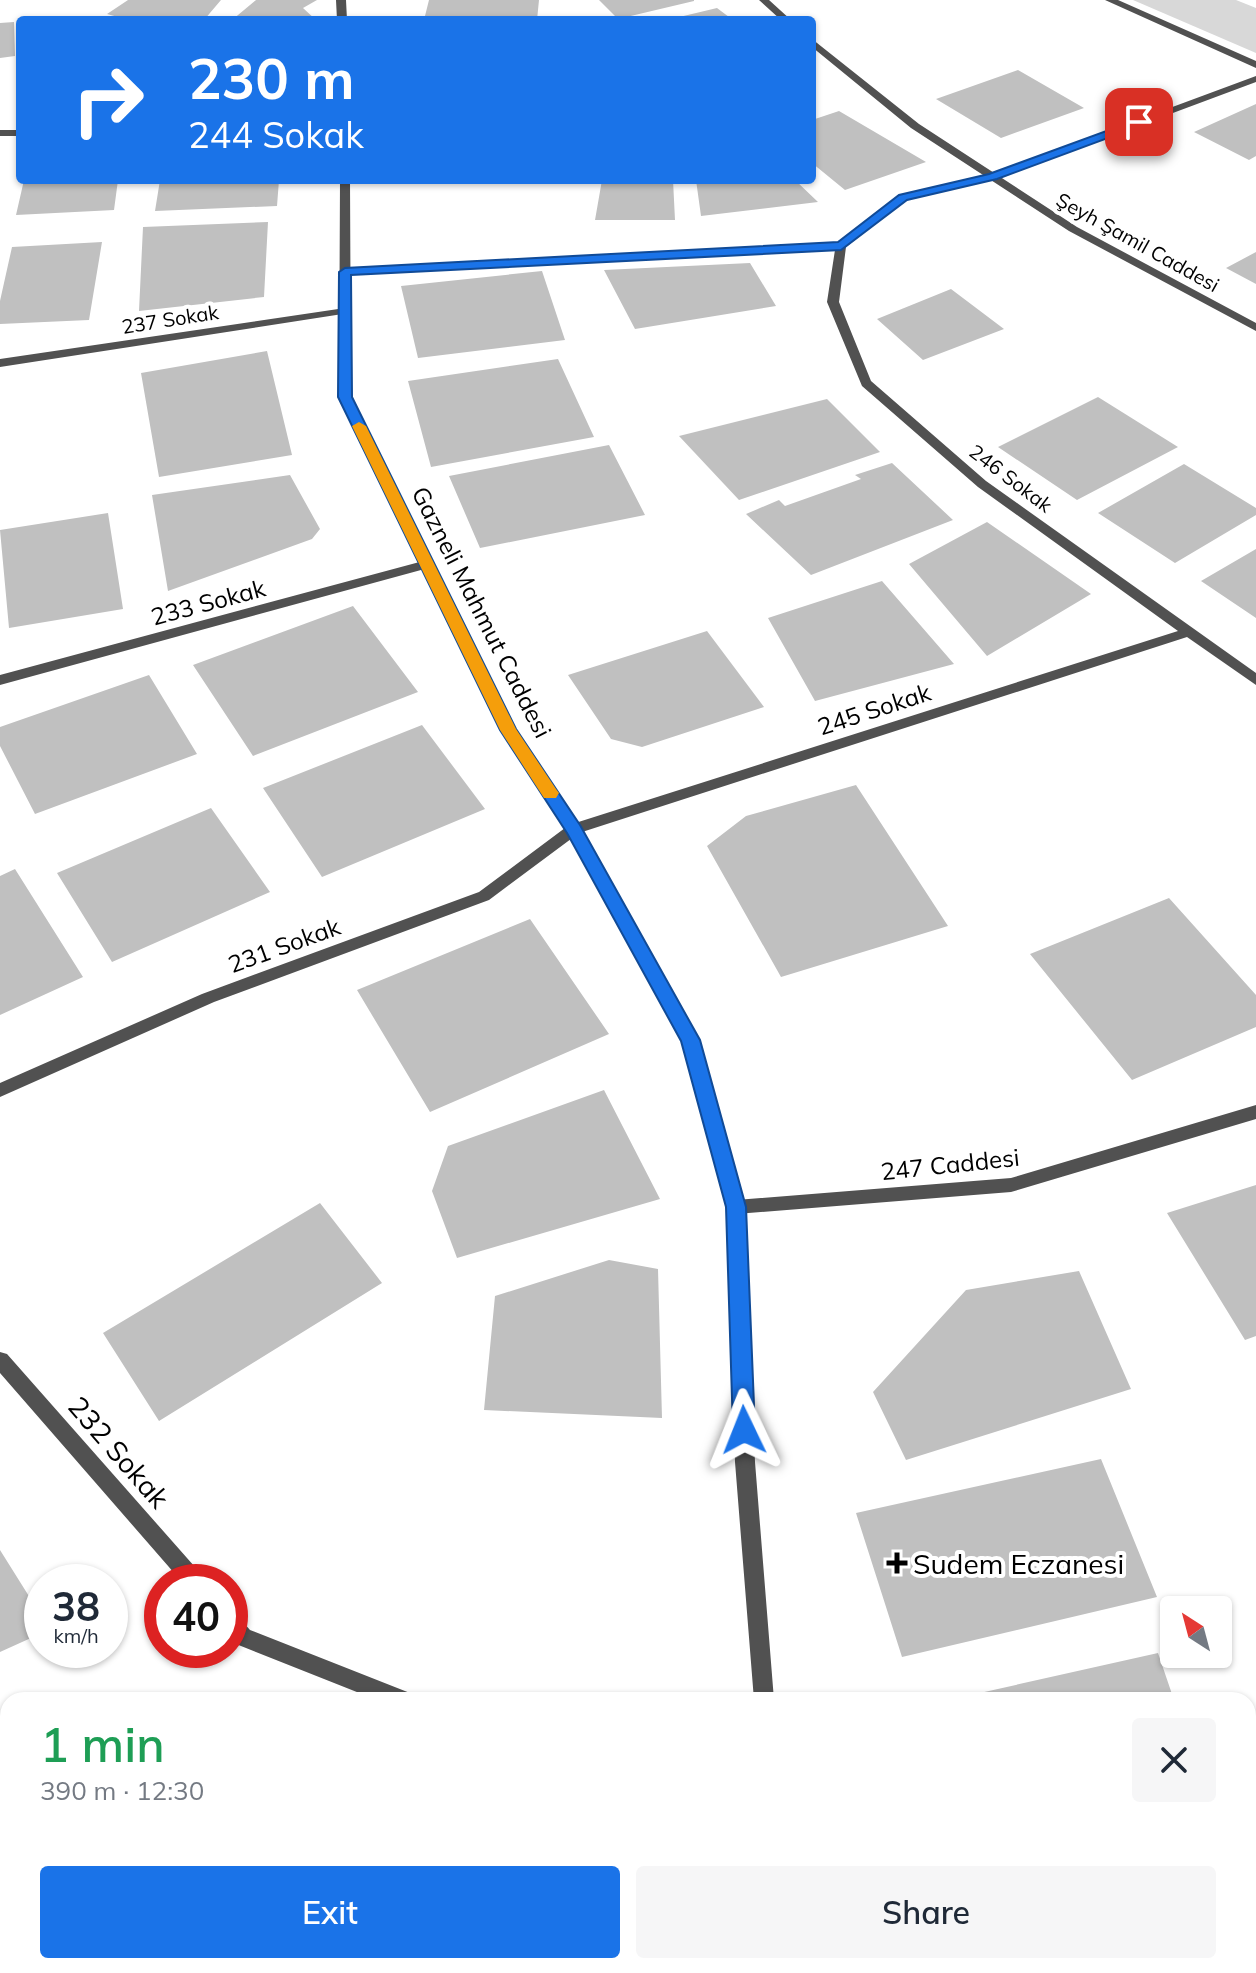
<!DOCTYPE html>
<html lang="en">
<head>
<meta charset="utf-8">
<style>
  :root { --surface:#fff; --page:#f6f6f7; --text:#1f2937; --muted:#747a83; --accent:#1a73e8 }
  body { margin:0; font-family:Mulish,sans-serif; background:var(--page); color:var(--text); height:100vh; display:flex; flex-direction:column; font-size:30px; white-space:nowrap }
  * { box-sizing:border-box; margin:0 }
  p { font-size:26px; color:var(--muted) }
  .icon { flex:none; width:44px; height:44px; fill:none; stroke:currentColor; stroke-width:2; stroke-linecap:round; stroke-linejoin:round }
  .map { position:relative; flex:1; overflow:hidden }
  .sheet { position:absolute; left:0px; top:1692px; width:1256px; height:282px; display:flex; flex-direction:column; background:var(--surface); border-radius:24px 24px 0 0; box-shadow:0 2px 6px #0004 }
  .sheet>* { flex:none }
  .banner { position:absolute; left:16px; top:16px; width:800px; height:168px; border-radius:8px; box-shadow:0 2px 6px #0004; background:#1a73e8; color:#fff; overflow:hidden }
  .needle { width:52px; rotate:324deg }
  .buttons { position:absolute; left:1160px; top:1596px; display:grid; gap:16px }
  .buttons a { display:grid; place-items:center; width:72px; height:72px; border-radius:8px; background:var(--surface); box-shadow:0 2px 6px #0004; font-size:40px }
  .speed { position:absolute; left:24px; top:1564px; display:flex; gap:16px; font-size:40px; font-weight:700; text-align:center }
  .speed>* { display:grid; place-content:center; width:104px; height:104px; border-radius:50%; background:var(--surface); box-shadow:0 2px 6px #0004; line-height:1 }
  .speed small { font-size:20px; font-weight:400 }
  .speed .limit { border:12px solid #d22; background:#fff; color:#111 }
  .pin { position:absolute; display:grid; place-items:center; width:68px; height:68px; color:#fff; margin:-34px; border-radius:16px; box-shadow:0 4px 12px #0006 }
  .me { position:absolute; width:88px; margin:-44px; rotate:358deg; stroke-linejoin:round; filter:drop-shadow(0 0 6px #0008) }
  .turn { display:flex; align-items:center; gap:28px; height:168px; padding:0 40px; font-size:36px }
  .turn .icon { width:104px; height:104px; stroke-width:2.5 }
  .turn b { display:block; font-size:56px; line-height:68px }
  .round { display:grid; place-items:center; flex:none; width:84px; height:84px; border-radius:8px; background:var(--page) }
  .summary { display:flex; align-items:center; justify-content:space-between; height:136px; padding:0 40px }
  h1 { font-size:48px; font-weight:600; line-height:60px; color:#1e9e55 }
  .action { display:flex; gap:16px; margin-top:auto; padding:16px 40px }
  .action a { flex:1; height:92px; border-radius:8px; background:var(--accent); color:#fff; font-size:32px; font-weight:600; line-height:92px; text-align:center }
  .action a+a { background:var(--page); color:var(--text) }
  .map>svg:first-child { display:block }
  .green { fill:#d8d8d8 }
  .building { fill:#c0c0c0 }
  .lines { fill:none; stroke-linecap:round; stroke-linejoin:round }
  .minor { fill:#515151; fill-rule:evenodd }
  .tertiary { fill:#515151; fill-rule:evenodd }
  .route { fill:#1a73e8; stroke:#114b97; stroke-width:2 }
  .slow { fill:#f59e0b }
  .poi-dot { fill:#000; stroke:#fff; stroke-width:3 }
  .labels { text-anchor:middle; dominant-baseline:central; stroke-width:8; stroke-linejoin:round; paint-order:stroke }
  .far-street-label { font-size:20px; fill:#000; stroke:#fff }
  .street-label { font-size:24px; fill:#000; stroke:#fff }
  .near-street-label { font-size:28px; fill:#000; stroke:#fff }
  .near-poi-label { font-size:28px; fill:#000; stroke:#fff; text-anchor:start }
</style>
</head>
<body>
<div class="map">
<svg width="1256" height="1973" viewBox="0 0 1256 1973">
  <rect width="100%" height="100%" fill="#fff"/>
  <path class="green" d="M1133,0h103l20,8v45z"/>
  <path class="building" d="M128,0h93l-17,20h-75l-22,-6z
    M256,0h61l-14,8 13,12h-84z
    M429,0h110l-2,20h-113z
    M599,0h95v1l-76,18z
    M717,8l16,12h-62v-1z
    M14,22l1,34 -15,2v-35z
    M1018,70l66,38 -83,30 -65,-39z
    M1256,104v52l-7,4 -55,-28z
    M839,111l87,51 -81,28 -33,-27v-43z
    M24,180h94l-4,30 -98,5z
    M160,180h119l-2,26 -122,5z
    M602,180h71l2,40h-80z
    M696,180h99l23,22 -117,14z
    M268,222l-4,75 -125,14 4,-84z
    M102,242l-13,78 -89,4v-23l12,-54z
    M1256,252v32l-30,-16z
    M750,263l26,43 -141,23 -31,-59z
    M542,271l23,69 -147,18 -17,-72z
    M951,289l53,40 -81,31 -46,-41z
    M267,351l25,104 -133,22 -18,-104z
    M558,359l36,78 -163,30 -23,-86z
    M1098,397l80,50 -101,53 -79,-53z
    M827,399l53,53 -141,48 -60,-64z
    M609,445l36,70 -165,33 -31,-72z
    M892,463l61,57 -142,55 -65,-61 33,-14 6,6 76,-27 -6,-4z
    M1184,464l72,44v7l-81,48 -77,-50z
    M290,475l30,54 -8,10 -144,52 -16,-96z
    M108,513l15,96 -114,19 -9,-98z
    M987,522l104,72 -104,62 -78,-92z
    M1256,549v69l-55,-37z
    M882,581l72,83 -139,37 -47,-83z
    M353,606l65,86 -165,64 -60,-91z
    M707,631l57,76 -122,40 -31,-8 -43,-64z
    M149,675l48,79 -162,60 -35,-68v-19z
    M422,725l63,84 -163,68 -59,-89z
    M856,785l92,141 -167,51 -74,-131 39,-30z
    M211,808l59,84 -158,70 -55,-89z
    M15,869l68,108 -83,38v-139z
    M1169,898l87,97v32l-124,53 -102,-126z
    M530,919l79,115 -179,78 -73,-122z
    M604,1090l56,109 -203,59 -25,-67 16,-45z
    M1256,1185v151l-11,4 -78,-127z
    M320,1203l62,80 -223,138 -56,-88z
    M609,1260l49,9 4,149 -178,-8 11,-114z
    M1079,1271l52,118 -225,71 -33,-68 93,-102z
    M1101,1459l56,138 -255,60 -46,-144z
    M0,1550l42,67v16l-42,19z
    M1158,1653l16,47h-221v-1z
    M1248,1905l8,16v52h-276l19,-7h249z"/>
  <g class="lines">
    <path class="minor" d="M1105,0h13l138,61v7z
      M1256,76v6l-260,97 -89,20 -61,48 -7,55 32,79 115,100 270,192v12l-69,-48 -608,196 -90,67 -275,102 -214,95v-14l202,-89 277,-102 90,-67 609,-194 -200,-144 -116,-101 -35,-84 8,-52 -490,25 -6,-3 2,-2 497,-27 61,-48 90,-20z
      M0,130h20v6h-20z
      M345,308l6,3 -2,2 -349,54v-8z
      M427,560l5,1v6l-432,118v-10z
      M1256,1105v14l-245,73 -275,22 -6,-2 -3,-5 3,-5 6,-2 275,-22z
      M0,1352l7,2 195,221 3,7h-23l-182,-209z
      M230,1612l7,3 13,15 160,63 3,7h-36l-141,-56 -6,-6z"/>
    <path class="tertiary" d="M336,0h10l1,20h-10z
      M759,0h10l22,20h-10z
      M812,39l107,85 158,103 179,96v8l-187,-100 -158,-103 -99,-81z
      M340,180h10l1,217 163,332 65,96 119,215 47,167 10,255 19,238h-20l-19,-238 -8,-255 -45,-167 -114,-208 -67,-102 -162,-333z
      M804,1966h23l2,7h-22z"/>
  </g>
  <path class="route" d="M1139,119l6,3 -2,3 -146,54 -90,21 -66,50 -490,25 1,122 164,332 64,96 120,215 46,167 9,223 -4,7 -7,3 -8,-3 -3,-7 -7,-223 -45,-166 -114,-208 -67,-103 -162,-333 1,-125 6,-4 493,-26 61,-47 90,-21z"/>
  <path class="slow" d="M359,422l7,4 150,303 40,60 3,4 -3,5h-12l-44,-68 -148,-304z"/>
  <path class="poi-dot" d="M893 1551h8v8h8v8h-8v8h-8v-8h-8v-8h8z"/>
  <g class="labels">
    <g class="far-street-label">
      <text transform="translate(1138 242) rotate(29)">Şeyh Şamil Caddesi</text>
      <text transform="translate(170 319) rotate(-9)">237 Sokak</text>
      <text transform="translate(1011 478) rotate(37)">246 Sokak</text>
    </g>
    <g class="street-label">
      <text transform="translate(208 602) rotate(-15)">233 Sokak</text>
      <text transform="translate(482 612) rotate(63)">Gazneli Mahmut Caddesi</text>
      <text transform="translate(874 709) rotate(-18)">245 Sokak</text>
      <text transform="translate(284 945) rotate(-20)">231 Sokak</text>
      <text transform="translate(950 1164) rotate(-6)">247 Caddesi</text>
    </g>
    <g class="near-street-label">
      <text transform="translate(119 1452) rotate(49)">232 Sokak</text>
    </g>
    <g class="near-poi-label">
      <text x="913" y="1563">Sudem Eczanesi</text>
    </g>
  </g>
</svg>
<div class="buttons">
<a><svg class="needle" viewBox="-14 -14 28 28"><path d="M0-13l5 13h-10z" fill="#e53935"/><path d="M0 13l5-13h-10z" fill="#747a83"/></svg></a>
</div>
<div class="speed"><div>38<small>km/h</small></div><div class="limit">40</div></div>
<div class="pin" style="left:1139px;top:122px;background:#d93025"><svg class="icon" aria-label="arrive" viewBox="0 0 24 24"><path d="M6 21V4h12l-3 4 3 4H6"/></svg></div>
<svg class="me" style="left:744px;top:1430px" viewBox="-20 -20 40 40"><path d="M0-17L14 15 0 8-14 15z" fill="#1a73e8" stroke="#fff" stroke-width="4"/></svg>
<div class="banner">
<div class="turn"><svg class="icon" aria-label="right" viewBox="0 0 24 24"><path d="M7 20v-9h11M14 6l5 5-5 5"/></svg><div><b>230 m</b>244 Sokak</div></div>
</div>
<section class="sheet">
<div class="summary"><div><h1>1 min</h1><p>390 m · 12:30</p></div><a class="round"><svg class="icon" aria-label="close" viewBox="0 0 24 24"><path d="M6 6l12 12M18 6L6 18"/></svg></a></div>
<div class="action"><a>Exit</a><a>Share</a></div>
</section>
</div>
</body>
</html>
